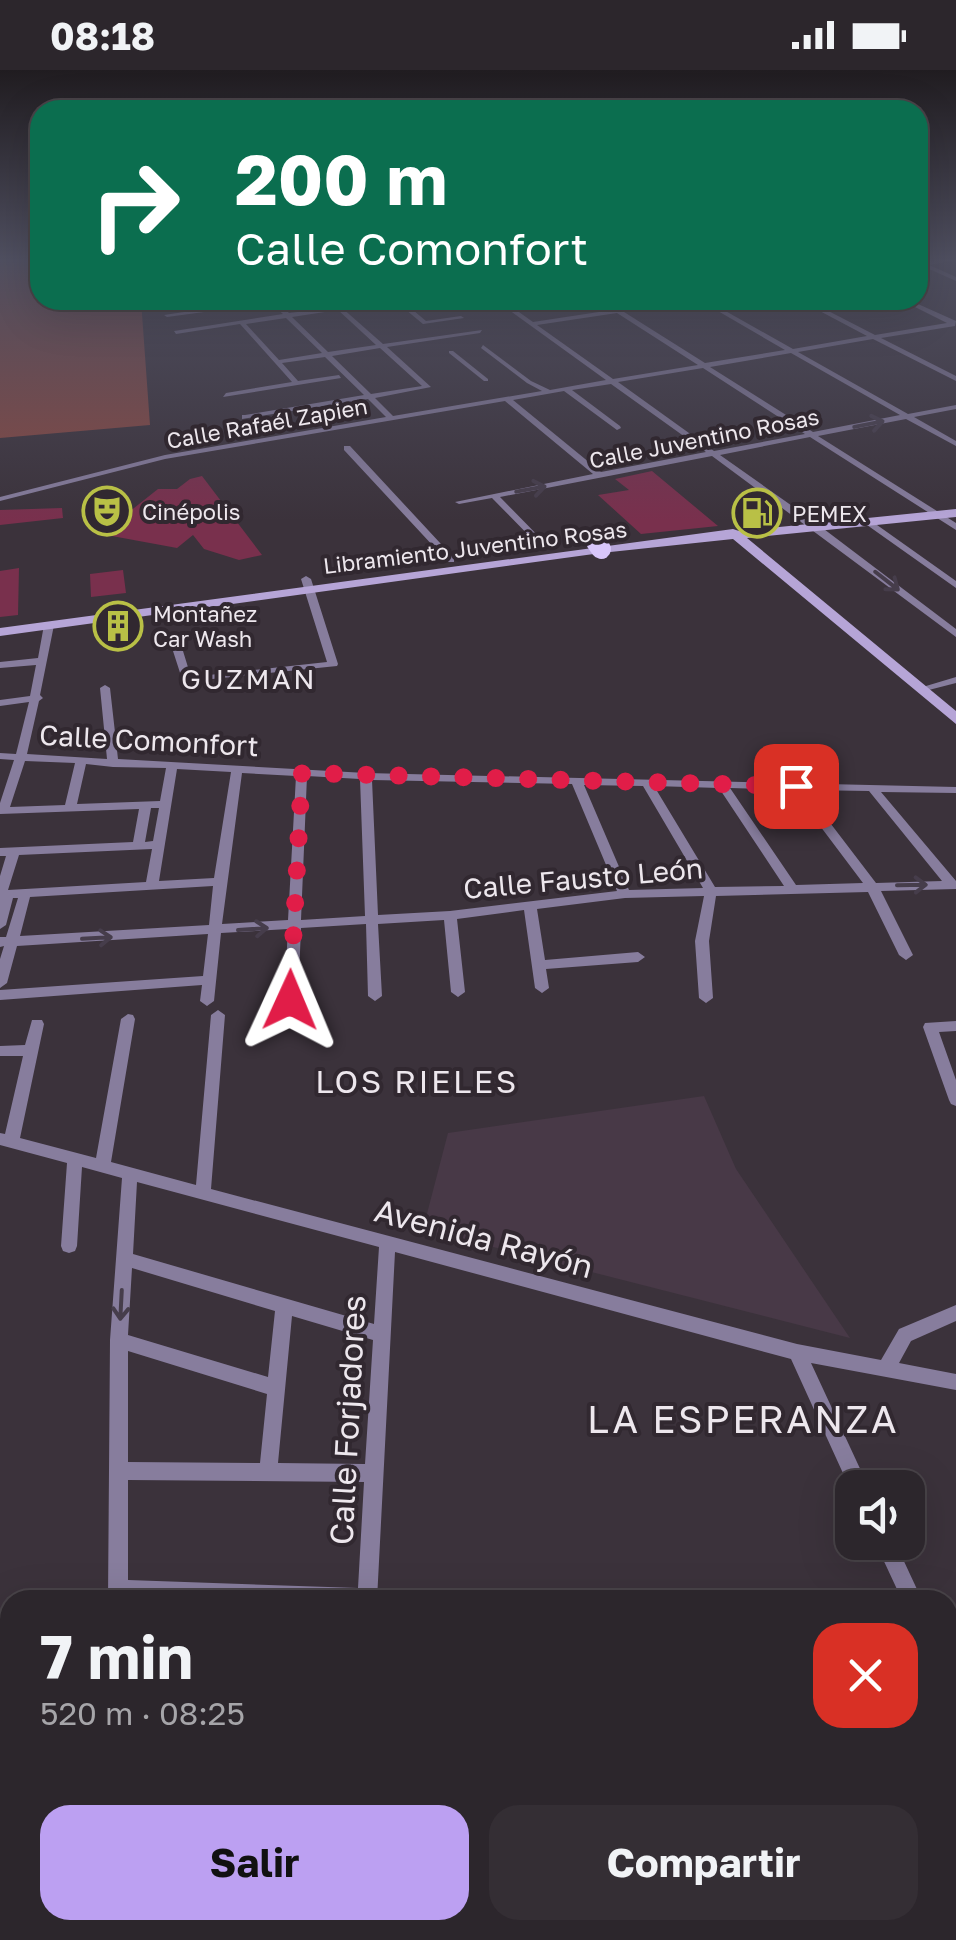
<!DOCTYPE html>
<html lang="es">
<head>
<meta charset="utf-8">
<style>
  :root { --surface:#2c262c; --page:#342e34; --text:#f1f3f6; --muted:#a6a5a9; --line:#484348; --accent:#bca0f2 }
  body { margin:0; font-family:"Golos Text",sans-serif; background:var(--page); color:var(--text); height:100vh; display:flex; flex-direction:column; font-size:38px; white-space:nowrap }
  * { box-sizing:border-box; margin:0 }
  p { font-size:32px; color:var(--muted) }
  .icon { flex:none; width:55px; height:55px; fill:none; stroke:currentColor; stroke-width:2; stroke-linecap:round; stroke-linejoin:round }
  .map { position:relative; flex:1; overflow:hidden }
  .panel { position:absolute; left:0px; top:1520px; width:958px; height:350px; display:flex; flex-direction:column; background:var(--surface); border-radius:30px 30px 0 0; box-shadow:0 10px 40px #0002,0 0 0 2px var(--line) }
  .panel>* { flex:none }
  .banner { position:absolute; left:30px; top:30px; width:898px; height:210px; border-radius:30px; box-shadow:0 10px 40px #0002,0 0 0 2px var(--line); background:#0b6e4f; color:#fff; overflow:hidden }
  .controls { position:absolute; left:835px; top:1400px; display:grid; gap:20px }
  .controls a { display:grid; place-items:center; width:90px; height:90px; border-radius:20px; background:var(--surface); box-shadow:0 10px 40px #0002,0 0 0 2px var(--line); font-size:50px }
  .pin { position:absolute; display:grid; place-items:center; width:85px; height:85px; color:#fff; margin:-42px; border-radius:20px; box-shadow:0 5px 15px #0006 }
  .me { position:absolute; width:110px; margin:-55px; rotate:1deg; stroke-linejoin:round; filter:drop-shadow(0 0 8px #0008) }
  .turn { display:flex; align-items:center; gap:35px; height:210px; padding:0 40px; font-size:45px }
  .turn .icon { width:130px; height:130px; stroke-width:2.5 }
  .turn b { display:block; font-size:70px; line-height:85px }
  .round { display:grid; place-items:center; flex:none; width:105px; height:105px; border-radius:30px; background:var(--page) }
  .headline { display:flex; align-items:center; justify-content:space-between; height:170px; padding:0 40px }
  h1 { font-size:60px; font-weight:700; line-height:75px }
  .button { display:flex; gap:20px; margin-top:auto; padding:20px 40px }
  .button a { flex:1; height:115px; border-radius:30px; background:var(--accent); color:#111; font-size:40px; font-weight:700; line-height:115px; text-align:center }
  .button a+a { background:var(--page); color:var(--text) }
  .status { display:flex; justify-content:space-between; align-items:center; height:70px; padding:0 50px; background:var(--surface); direction:ltr }
  .status svg { height:28px; fill:currentColor }
  .map>svg:first-child { display:block }
  .built { fill:#483947 }
  .green { fill:#884842 }
  .building { fill:#79304d }
  .lines { fill:none; stroke-linecap:round; stroke-linejoin:round }
  .street { fill:#877d9d; fill-rule:evenodd }
  .secondary { fill:#b6a5d7; fill-rule:evenodd }
  .primary { stroke:#d8c6fa; stroke-width:20 }
  .oneway { stroke:#463d4b }
  .route { stroke:#e11d48; stroke-width:18; stroke-dasharray:0 32.4 }
  .labels { text-anchor:middle; dominant-baseline:central; stroke-width:8; stroke-linejoin:round; paint-order:stroke }
  .far-street-label { font-size:22px; fill:#ede7ed; stroke:#312830 }
  .far-poi-label { font-size:22px; fill:#ede7ed; stroke:#312830; text-anchor:start }
  .far-quarter-label { font-size:28px; letter-spacing:2.5px; fill:#ede7ed; stroke:#312830 }
  .street-label { font-size:28px; fill:#ede7ed; stroke:#312830 }
  .quarter-label { font-size:32px; letter-spacing:2.5px; fill:#ede7ed; stroke:#312830 }
  .near-street-label { font-size:32px; fill:#ede7ed; stroke:#312830 }
  .near-quarter-label { font-size:38px; letter-spacing:2.5px; fill:#ede7ed; stroke:#312830 }
</style>
</head>
<body>
<div class="status"><b>08:18</b><svg viewBox="0 0 49 12"><path d="M0 12V9h3v3zM5 12V6h3v6zM10 12V3h3v9zM15 12V0h3v12zM26 1h20v11H26zM47 4h2v5h-2z"/></svg></div>
<div class="map">
<svg width="956" height="1870" viewBox="0 0 956 1870">
  <rect width="100%" height="100%" fill="#3b323b"/>
  <path class="built" d="M704,1026l32,73 114,169 -427,-109 25,-96z"/>
  <path class="green" d="M0,189h40v41h101l9,125 -150,13z"/>
  <path class="building" d="M652,401l66,55 -77,8 -43,-39 31,-5 -14,-11z
    M202,406l60,79 -23,5 -35,-11 -11,-14 -16,13 -76,-14 10,-9 -24,2 1,-26 41,-3v14l29,-23h19l13,-10z
    M62,438l1,10 -63,7v-15z
    M19,498l-1,47 -18,2v-46z
    M123,500l3,23 -35,4 -1,-23z"/>
  <g class="lines">
    <path class="street" d="M944,189l12,1 -27,5 27,12v4l-38,-17v-4l5,2z
      M264,230h16l-3,2 12,11 52,-6 42,37 99,-14 -2,3 -93,14 44,40 -56,11 18,18 149,-25 -15,-8 -46,-35 2,-3 48,36 19,9 56,-10 -111,-80h7l31,22 79,-12 -14,-10h7l14,9 57,-9h15l-67,12 81,51 80,-13 -86,-50h7l87,49 74,-13 -68,-36h8l68,35 72,-12 -46,-23h8l47,21 -1,5 -74,12 75,38v5l-83,-42 -75,13 110,62 48,-9v4l-42,8 42,24v5l-50,-27 -88,17 138,87v7l-146,-93 -90,18 92,65 144,109v8l-244,-181 -212,41 50,51 -7,2 -51,-52 -33,6 -4,-2 138,-28 -88,-73 -340,58 -165,42v-4l165,-42 221,-38 -18,-18 -126,20v-4h3l119,-20 -39,-38 -43,6 16,18 41,-6 2,3 -118,19 3,-4 66,-11 -52,-58 -64,10 -2,-3 109,-17 -12,-11 -104,14 -3,-2zM338,240l38,35 -48,7 -36,-35zM617,243l81,52 -85,14 -76,-54zM286,248l36,35 -43,7 -33,-36zM380,278l42,38 -51,8 -39,-38zM791,283l109,62 -87,17 -103,-65zM703,298l102,66 -91,17 -96,-69zM611,314l95,68 -105,20 -88,-72 51,-9 53,39 4,-2 -1,-2 -48,-36z
      M394,230h7l25,21 35,-5 3,2 -41,6z
      M449,281h4l35,28v2h-4l-35,-28z
      M344,376h6l104,112v4h-6l-104,-112z
      M870,450l86,61v7l-89,-63 -1,-2z
      M306,506l5,3 27,85 -1,2 -154,16 -10,-31 5,-3 5,3 8,26 136,-15 -26,-83z
      M49,552l5,3 -14,70 3,3 -4,3 -12,53 80,5 -7,-71 5,-3 5,3 8,71 248,14 590,14v6l-75,-1 75,89v8l-75,2 32,64 -7,5 -7,-5 -31,-63 -152,4 -7,45 4,57 -7,5 -7,-5 -4,-57 9,-45 -79,2 -88,11 8,51 93,-8 7,5 -7,5 -92,7 3,19 -7,5 -7,-5 -11,-78 -67,9 8,73 -7,5 -7,-5 -7,-72 -66,4 4,72 -7,5 -7,-5 -2,-72 -65,4 -3,72 -7,5 -7,-5 4,-71 -67,4 -7,68 -7,5 -7,-5 2,-16 -202,15v-10l203,-14 5,-42 -191,12 -10,37 -7,5v-29l4,-13 -4,1v-10h6l12,-39h-5l-7,27 -6,4v-53l6,-20h-6v-8l133,-6 6,-33 -139,5v-11l14,-43 -14,-1v-6l16,1 13,-52 -29,4v-6l30,-4 6,-31 -36,3v-6l38,-4 6,-33zM25,691l50,2 -10,42 -55,2zM86,694l27,3 53,1 -6,33 -83,3zM177,699l54,3 -17,106 -55,3zM242,703l54,3 -8,144 -66,4zM307,706l53,3 5,137 -64,4zM372,710l200,4 45,107 -167,20 -72,4zM584,715l59,1 60,102 -74,2zM654,716l65,2 65,98 -69,1zM730,718l63,2 70,93 -67,2zM805,720l64,1 73,90 -66,2zM151,738h8l-6,33 -8,1zM152,779l-6,33 -138,8 11,-35zM213,816l-4,39 -189,11 10,-39z
      M956,607v6l-35,9 -5,-3z
      M218,940l7,5 -14,174 586,155 84,16 18,-31 57,-24v16l-45,20 -12,22 57,11v16l-145,-27 58,125h-17v5l-61,-134 -396,-107 -18,348h-269l2,-260 12,-162 -40,-11 -5,79 -2,5 -6,2 -6,-2 -2,-5 6,-83 -67,-18v-12l5,1 18,-78h-23v-10l25,-1 7,-25h10l2,4 -24,114 76,20 25,-139 7,-5 5,1 2,4 -24,143 85,23 15,-170zM137,1112l242,65 -5,77 -241,-70zM132,1198l143,43 -7,66 -140,-42zM292,1246l81,24 -8,124 -87,-1zM128,1281l139,43 -7,69 -132,-1zM128,1410l236,2 -6,106 -230,-8z
      M956,951v10l-17,1 17,48v26l-5,-2 -2,-4 -26,-73 2,-4z
      M875,1472h20l27,58h-20z
      M948,1596l8,5v35l-8,-6z"/>
    <path class="secondary" d="M956,439v8l-209,21 209,173v13l-223,-185 -132,14 -601,83v-8l733,-99 6,2z"/>
    <path class="primary" d="M596,472l5,7"/>
  </g>
  <defs><path id="oneway-shaft" d="M-6 0H5M1.5-3L5.5 0L1.5 3" fill="none" stroke-width="1.6" stroke-linecap="round" stroke-linejoin="round" transform="scale(2.5)"/></defs>
  <g class="oneway">
    <use href="#oneway-shaft" transform="translate(869 354) rotate(-11)"/>
    <use href="#oneway-shaft" transform="translate(531 419) rotate(-10)"/>
    <use href="#oneway-shaft" transform="translate(887 511) rotate(38)"/>
    <use href="#oneway-shaft" transform="translate(912 815) rotate(-1)"/>
    <use href="#oneway-shaft" transform="translate(253 859) rotate(-4)"/>
    <use href="#oneway-shaft" transform="translate(97 868) rotate(-3)"/>
    <use href="#oneway-shaft" transform="translate(121 1235) rotate(93)"/>
  </g>
  <linearGradient id="sky" x2="0" y2="1"><stop stop-color="#201c20"/><stop offset="0.42" stop-color="#4f4f60"/><stop offset="1" stop-color="#4f4f60" stop-opacity="0"/></linearGradient>
  <rect width="956" height="451" fill="url(#sky)"/>
  <g class="lines">
    <path class="route" d="M290,930l12,-227 494,13"/>
  </g>
  <defs>
    <g id="theatre-ring" transform="scale(2.5)"><circle r="9.5" fill="#312830" stroke="#b9c046" stroke-width="1.5"/><path d="M-5-5.5Q0-4 5-5.5V0Q5 5 0 6Q-5 5-5 0ZM-3.3-2.5H-1v1.5H-3.3ZM1-2.5H3.3v1.5H1ZM-2.8 1Q0 5.5 2.8 1Z" fill="#b9c046"/></g>
    <g id="fuel-ring" transform="scale(2.5)"><circle r="9.5" fill="#312830" stroke="#b9c046" stroke-width="1.5"/><path d="M-5.5-6h7V0h2V4h1.3V-2.5L3-4.5l.8-.8L6-3V5H2.5V1h-1V6h-7ZM-4.2-4.7v3.2H.2V-4.7Z" fill="#b9c046"/></g>
    <g id="building-ring" transform="scale(2.5)"><circle r="9.5" fill="#312830" stroke="#b9c046" stroke-width="1.5"/><path d="M-4-6H4V6H1V3H-1V6H-4ZM-2.5-4.3h1.7v1.8h-1.7ZM.8-4.3h1.7v1.8H.8ZM-2.5-1h1.7V.8h-1.7ZM.8-1h1.7V.8H.8Z" fill="#b9c046"/></g>
  </defs>
  <g fill-rule="evenodd">
    <use href="#theatre-ring" x="107" y="441"/>
    <use href="#fuel-ring" x="757" y="443"/>
    <use href="#building-ring" x="118" y="556"/>
  </g>
  <g class="labels">
    <g class="far-street-label">
      <text transform="translate(267 353) rotate(-10)">Calle Rafaél Zapien</text>
      <text transform="translate(704 368) rotate(-11)">Calle Juventino Rosas</text>
      <text transform="translate(475 477) rotate(-7)">Libramiento Juventino Rosas</text>
    </g>
    <g class="far-poi-label">
      <text x="142" y="441">Cinépolis</text>
      <text x="792" y="443">PEMEX</text>
      <text x="153" y="543">Montañez<tspan x="153" dy="25">Car Wash</tspan></text>
    </g>
    <g class="far-quarter-label">
      <text x="249" y="608">GUZMAN</text>
    </g>
    <g class="street-label">
      <text transform="translate(149 670) rotate(3)">Calle Comonfort</text>
      <text transform="translate(583 808) rotate(-5)">Calle Fausto León</text>
    </g>
    <g class="quarter-label">
      <text x="417" y="1011">LOS RIELES</text>
    </g>
    <g class="near-street-label">
      <text transform="translate(484 1168) rotate(15)">Avenida Rayón</text>
      <text transform="translate(347 1350) rotate(-87)">Calle Forjadores</text>
    </g>
    <g class="near-quarter-label">
      <text x="743" y="1348">LA ESPERANZA</text>
    </g>
  </g>
</svg>
<div class="controls">
<a><svg class="icon" aria-label="sound" viewBox="0 0 24 24"><path d="M4 9h4l5-4v14l-5-4H4zM17 9q2 3 0 6"/></svg></a>
</div>
<div class="pin" style="left:796px;top:716px;background:#d93025"><svg class="icon" aria-label="arrive" viewBox="0 0 24 24"><path d="M6 21V4h12l-3 4 3 4H6"/></svg></div>
<svg class="me" style="left:290px;top:930px" viewBox="-20 -20 40 40"><path d="M0-17L14 15 0 8-14 15z" fill="#e11d48" stroke="#fff" stroke-width="4"/></svg>
<div class="banner">
<div class="turn"><svg class="icon" aria-label="right" viewBox="0 0 24 24"><path d="M7 20v-9h11M14 6l5 5-5 5"/></svg><div><b>200 m</b>Calle Comonfort</div></div>
</div>
<section class="panel">
<div class="headline"><div><h1>7 min</h1><p>520 m · 08:25</p></div><a class="round" style="background:#d93025;color:#fff"><svg class="icon" aria-label="close" viewBox="0 0 24 24"><path d="M6 6l12 12M18 6L6 18"/></svg></a></div>
<div class="button"><a>Salir</a><a>Compartir</a></div>
</section>
</div>
</body>
</html>
